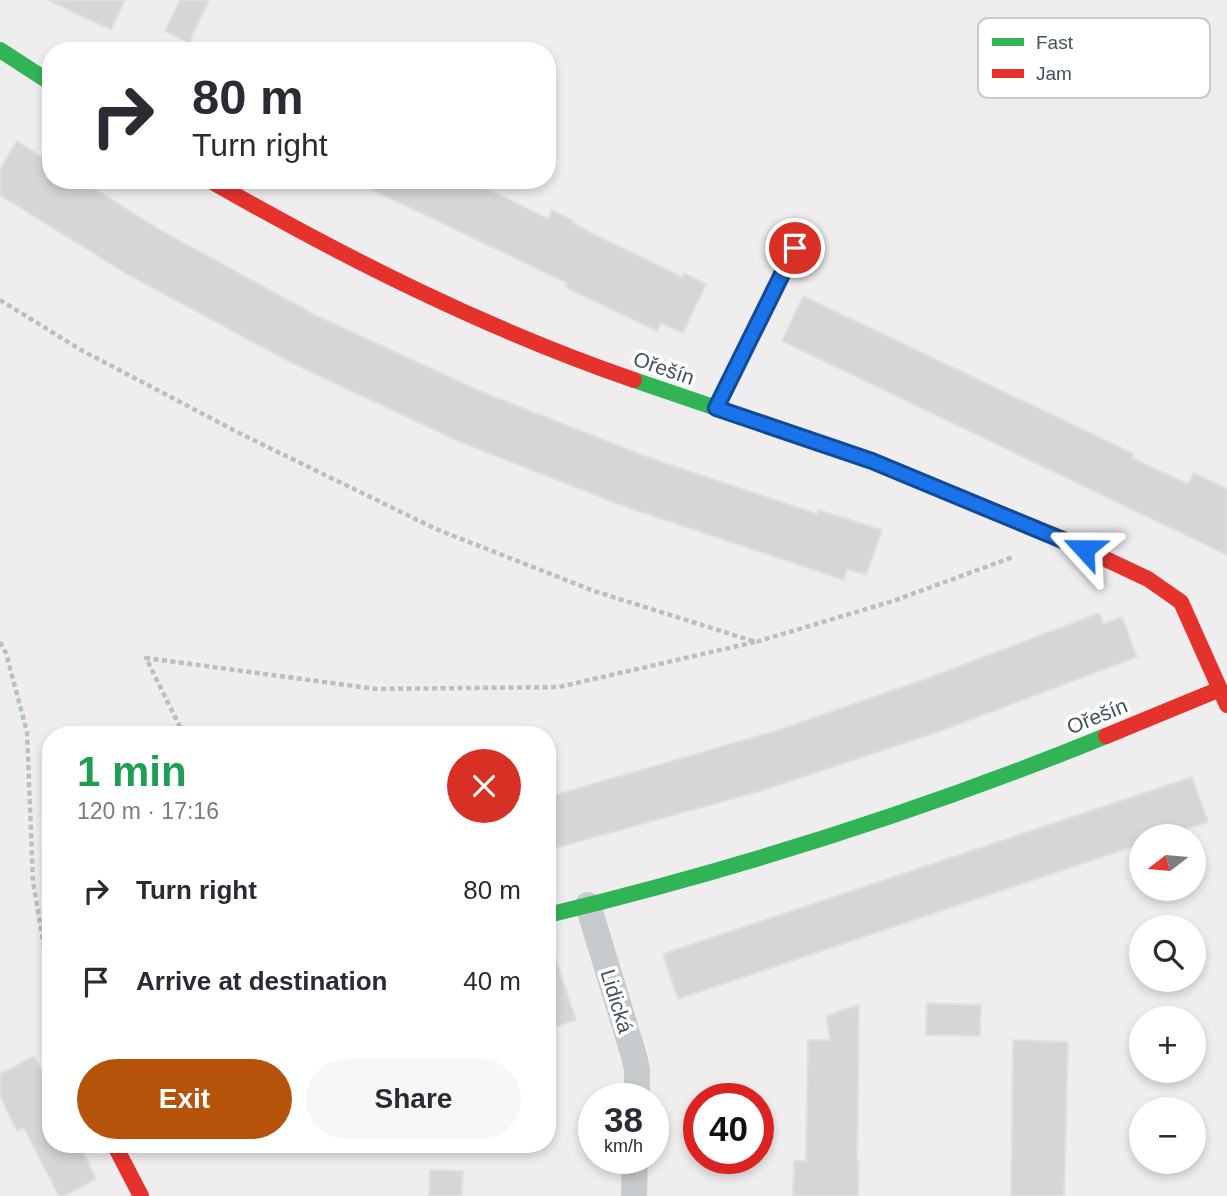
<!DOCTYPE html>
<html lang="en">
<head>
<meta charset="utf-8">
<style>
  :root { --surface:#fff; --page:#f7f7f7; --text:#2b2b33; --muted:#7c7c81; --accent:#b45309 }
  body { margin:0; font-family:Helvetica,sans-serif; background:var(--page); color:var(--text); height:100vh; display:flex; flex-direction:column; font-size:26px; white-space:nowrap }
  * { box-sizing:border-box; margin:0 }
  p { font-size:23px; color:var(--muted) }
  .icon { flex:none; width:38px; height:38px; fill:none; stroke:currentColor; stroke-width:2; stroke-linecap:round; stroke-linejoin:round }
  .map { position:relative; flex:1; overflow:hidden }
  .side { position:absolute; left:42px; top:726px; width:514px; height:427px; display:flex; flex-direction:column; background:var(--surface); border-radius:28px; box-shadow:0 4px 10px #0003 }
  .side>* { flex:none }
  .banner { position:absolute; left:42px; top:42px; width:514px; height:147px; border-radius:28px; box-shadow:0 4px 10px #0003; background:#fff; color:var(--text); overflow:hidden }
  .needle { width:46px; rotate:254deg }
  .fabs { position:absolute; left:1129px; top:824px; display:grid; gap:14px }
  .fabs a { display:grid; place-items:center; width:77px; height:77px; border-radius:50%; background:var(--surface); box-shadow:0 4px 10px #0003; font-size:35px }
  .speed { position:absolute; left:578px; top:1083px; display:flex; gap:14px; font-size:35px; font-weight:700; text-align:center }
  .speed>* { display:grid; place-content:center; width:91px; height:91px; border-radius:50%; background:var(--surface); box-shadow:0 4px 10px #0003; line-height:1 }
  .speed small { font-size:18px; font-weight:400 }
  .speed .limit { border:10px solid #d22; background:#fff; color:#111 }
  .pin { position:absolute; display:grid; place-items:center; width:60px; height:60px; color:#fff; margin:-30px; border:4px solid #fff; border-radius:50%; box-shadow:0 2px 7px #0007 }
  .me { position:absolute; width:77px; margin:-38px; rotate:294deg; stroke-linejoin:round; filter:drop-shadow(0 0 5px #0008) }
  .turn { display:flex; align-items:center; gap:24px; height:147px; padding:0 35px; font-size:32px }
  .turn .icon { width:91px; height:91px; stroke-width:2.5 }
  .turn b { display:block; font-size:49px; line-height:60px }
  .round { display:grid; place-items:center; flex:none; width:74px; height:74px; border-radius:37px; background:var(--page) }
  .head { display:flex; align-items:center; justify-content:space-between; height:119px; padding:0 35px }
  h1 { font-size:42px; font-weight:700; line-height:52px; color:#1e9e55 }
  .cta { display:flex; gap:14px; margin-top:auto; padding:14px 35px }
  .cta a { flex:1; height:80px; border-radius:42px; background:var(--accent); color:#fff; font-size:28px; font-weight:700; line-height:80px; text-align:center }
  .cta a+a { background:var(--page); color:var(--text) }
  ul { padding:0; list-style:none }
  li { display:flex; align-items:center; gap:21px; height:91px; padding:0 35px }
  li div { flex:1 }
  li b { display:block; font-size:26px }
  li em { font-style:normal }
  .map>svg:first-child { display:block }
  .building { fill:#d6d6d8; stroke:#e0dfe1; stroke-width:2 }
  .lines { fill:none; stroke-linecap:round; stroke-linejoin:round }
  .path { stroke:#b5c2bd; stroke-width:4.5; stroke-dasharray:5 3.5; stroke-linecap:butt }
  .lane { stroke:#c7cbcd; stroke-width:14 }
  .street { stroke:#c7cbcd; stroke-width:26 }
  .fast { stroke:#30b455; stroke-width:16 }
  .jam { stroke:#e5322d; stroke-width:16 }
  .route-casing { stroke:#114b97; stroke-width:18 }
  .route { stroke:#1a73e8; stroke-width:12 }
  .labels { text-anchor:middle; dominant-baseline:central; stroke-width:7; stroke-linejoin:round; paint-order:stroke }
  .street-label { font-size:21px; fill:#44535b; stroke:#fff }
  .key { fill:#fff; stroke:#c7cbce; stroke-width:2 }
  .key-label { font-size:19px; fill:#44535b }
</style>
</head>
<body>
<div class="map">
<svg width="1227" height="1196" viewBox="0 0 1227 1196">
  <rect width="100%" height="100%" fill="#efedee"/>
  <path class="building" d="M48,0h77l-14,30z
    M180,0h29l-20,43 -24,-12z
    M17,141l34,22v17h29l80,50 157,86 163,75 167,66 170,57 2,-4 63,20 -16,45 -19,-6 -3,11 -226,-76 -160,-63 -166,-78 -165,-89 -127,-79v-26z
    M352,180h117l79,39 4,-9 22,11 -1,2 20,11 89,43 2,-4 22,11 -23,49 -22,-10 -4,8 -92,-44 2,-4z
    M803,296l331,158 -2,4 56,26 6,-11 33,16v66l-445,-214z
    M1099,613l4,11 19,-7 15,40 -194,73 -186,62 -209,58v-53l224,-65 151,-52z
    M1192,777l16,45 -45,14h-22v8l-463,155 -15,-45z
    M552,948l24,72 -28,9v-80z
    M927,1003l54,2 -1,31 -54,-1z
    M859,1005l-2,156h2l-1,35h-65l1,-35h12l2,-121h22l-4,-24z
    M1013,1040l55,2 -4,154h-53z
    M34,1056l17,33v55h28l17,35 -32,17h-5l-35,-68 -7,3 -17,-35v-22z
    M430,1170l33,1 -1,25h-33z"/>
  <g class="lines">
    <path class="path" d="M0,300l81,50 162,85 193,94 158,62 162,51 137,-41 120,-44
      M0,642l6,11 21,79 6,150 18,105
      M184,735l-38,-77 230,31 183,-2 196,-45"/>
    <path class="lane" d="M717,407l78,-159"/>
    <path class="street" d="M588,905l46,151 3,14v29
      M634,1196l1,-38"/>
    <path class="fast" d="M0,50l51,33
      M634,380l238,81 107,44
      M548,915c191,-46 376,-105 558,-179"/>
    <path class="jam" d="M209,180c136,78 277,149 425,200
      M979,505l84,34 85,40 33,23 46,103
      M1106,736l114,-47
      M114,1144l27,52"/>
  </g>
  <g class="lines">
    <g class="route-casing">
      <path id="route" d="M795,248l-79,160 156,53 212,88"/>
    </g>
    <use href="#route" class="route"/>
  </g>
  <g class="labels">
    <g class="street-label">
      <text transform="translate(664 368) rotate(19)">Ořešín</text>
      <text transform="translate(1097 716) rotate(-22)">Ořešín</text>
      <text transform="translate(617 1001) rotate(73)">Lidická</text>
    </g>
  </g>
  <rect x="978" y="18" width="232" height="80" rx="10" class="key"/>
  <rect x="992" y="38" width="32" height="8" fill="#30b455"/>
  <rect x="992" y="69" width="32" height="9" fill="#e5322d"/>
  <g class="key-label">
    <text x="1036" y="49">Fast</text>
    <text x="1036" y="80">Jam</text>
  </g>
</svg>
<div class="fabs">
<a><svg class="needle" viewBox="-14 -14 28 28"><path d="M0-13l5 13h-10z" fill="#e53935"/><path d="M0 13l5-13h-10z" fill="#7c7c81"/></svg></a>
<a><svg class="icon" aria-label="search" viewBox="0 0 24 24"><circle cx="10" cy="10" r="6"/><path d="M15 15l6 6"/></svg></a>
<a>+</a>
<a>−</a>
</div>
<div class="speed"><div>38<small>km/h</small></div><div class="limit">40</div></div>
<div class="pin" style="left:795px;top:248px;background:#d93025"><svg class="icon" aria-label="arrive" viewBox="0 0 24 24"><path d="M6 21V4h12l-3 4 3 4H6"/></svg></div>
<svg class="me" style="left:1084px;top:549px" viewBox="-20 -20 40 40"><path d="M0-17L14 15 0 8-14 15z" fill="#1a73e8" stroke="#fff" stroke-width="4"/></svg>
<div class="banner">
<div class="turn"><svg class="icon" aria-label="right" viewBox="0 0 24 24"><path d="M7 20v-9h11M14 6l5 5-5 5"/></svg><div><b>80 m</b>Turn right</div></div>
</div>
<section class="side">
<div class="head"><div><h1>1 min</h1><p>120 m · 17:16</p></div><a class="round" style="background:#d93025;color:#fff"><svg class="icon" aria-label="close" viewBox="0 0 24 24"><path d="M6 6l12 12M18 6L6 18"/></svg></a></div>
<ul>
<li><svg class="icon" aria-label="right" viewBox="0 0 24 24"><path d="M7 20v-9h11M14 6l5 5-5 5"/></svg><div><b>Turn right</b></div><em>80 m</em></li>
<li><svg class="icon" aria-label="arrive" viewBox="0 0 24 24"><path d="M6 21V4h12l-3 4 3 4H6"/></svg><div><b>Arrive at destination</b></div><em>40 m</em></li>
</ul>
<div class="cta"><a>Exit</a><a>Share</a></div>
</section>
</div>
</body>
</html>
